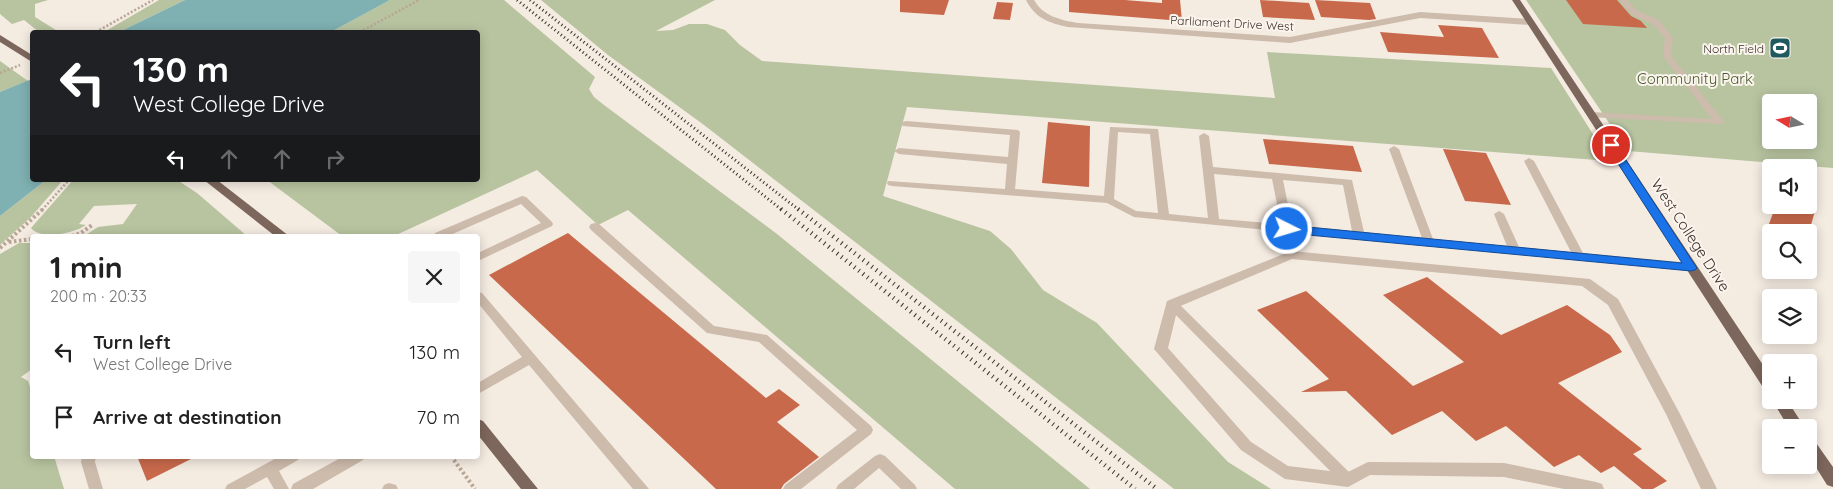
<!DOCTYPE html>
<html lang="en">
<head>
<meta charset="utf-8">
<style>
  :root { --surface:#fff; --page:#f6f6f6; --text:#222; --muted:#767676 }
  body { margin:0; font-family:Quicksand,sans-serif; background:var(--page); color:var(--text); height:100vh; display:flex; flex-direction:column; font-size:19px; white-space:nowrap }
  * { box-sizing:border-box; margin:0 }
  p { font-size:16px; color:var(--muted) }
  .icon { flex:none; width:28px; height:28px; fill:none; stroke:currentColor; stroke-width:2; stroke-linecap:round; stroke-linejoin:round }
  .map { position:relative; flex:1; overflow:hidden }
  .side { position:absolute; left:30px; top:234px; width:450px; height:225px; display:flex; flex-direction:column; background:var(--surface); border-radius:5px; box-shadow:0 2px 12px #0003 }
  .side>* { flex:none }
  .banner { position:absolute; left:30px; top:30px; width:450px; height:152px; border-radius:5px; box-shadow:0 2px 12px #0003; background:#202124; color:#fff; overflow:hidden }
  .needle { width:32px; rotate:280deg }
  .buttons { position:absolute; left:1762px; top:94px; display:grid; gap:10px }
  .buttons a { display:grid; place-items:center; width:55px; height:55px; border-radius:5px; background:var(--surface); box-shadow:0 2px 12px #0003; font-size:25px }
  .pin { position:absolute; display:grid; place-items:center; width:42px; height:42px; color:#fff; margin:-21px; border:2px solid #fff; border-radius:50%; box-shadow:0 1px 5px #0007 }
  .me { position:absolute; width:55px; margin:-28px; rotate:95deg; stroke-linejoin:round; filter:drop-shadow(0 0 4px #0008) }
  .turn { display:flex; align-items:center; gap:18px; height:105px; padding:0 20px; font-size:22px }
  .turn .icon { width:65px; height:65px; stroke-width:2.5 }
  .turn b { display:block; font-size:35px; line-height:42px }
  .lanes { display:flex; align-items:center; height:48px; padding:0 20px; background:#0003; justify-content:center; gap:25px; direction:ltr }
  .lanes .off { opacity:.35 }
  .round { display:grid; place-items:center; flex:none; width:52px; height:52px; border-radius:5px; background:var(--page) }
  .head { display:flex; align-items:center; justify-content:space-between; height:85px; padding:0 20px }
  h1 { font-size:30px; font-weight:800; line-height:38px }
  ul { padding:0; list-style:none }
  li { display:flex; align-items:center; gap:15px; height:65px; padding:0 20px }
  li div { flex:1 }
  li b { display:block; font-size:19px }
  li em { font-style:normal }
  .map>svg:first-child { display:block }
  .green { fill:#b8c4a0; fill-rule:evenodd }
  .water { fill:#7fb0b2 }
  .building { fill:#c8694b }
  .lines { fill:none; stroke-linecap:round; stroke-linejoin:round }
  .path-far1 { stroke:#b9a596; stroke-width:2.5; stroke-dasharray:2 2; stroke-linecap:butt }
  .path { stroke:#b9a596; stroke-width:4; stroke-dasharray:2.5 2.5; stroke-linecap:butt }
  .lane { fill:#cdbbac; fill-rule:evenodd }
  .street { fill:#cdbbac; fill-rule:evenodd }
  .primary { fill:#7d675c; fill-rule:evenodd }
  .rail-far1 { stroke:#3b302b; stroke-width:3; stroke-dasharray:1 3; stroke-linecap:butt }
  .rail { stroke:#3b302b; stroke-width:4.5; stroke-dasharray:1 4.5; stroke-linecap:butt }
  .route { fill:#1a73e8; stroke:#114b97 }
  .labels { text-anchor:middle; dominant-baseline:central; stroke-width:4; stroke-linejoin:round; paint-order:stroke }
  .far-street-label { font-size:12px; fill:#3b302b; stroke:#fbf5ee }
  .far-poi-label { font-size:12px; fill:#3b302b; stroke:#fbf5ee; text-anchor:end }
  .park-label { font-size:15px; fill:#4a5a2e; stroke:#fbf5ee }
  .street-label { font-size:15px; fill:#3b302b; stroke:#fbf5ee }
</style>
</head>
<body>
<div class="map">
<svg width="1833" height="489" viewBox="0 0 1833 489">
  <rect width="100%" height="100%" fill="#f4ebe1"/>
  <path class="green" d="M0,0h48l-13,4v13l24,15h-20l-15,-12 -12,4 -12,-10z
    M159,0h26l-66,32h-15z
    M390,0h114l91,77 -6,12 5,8 10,8 173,129 313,255h-135l-327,-279 -30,15 -61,-55 -143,66h-52l-75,-56h211v-148h-147z
    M541,0h174l-59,31 17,-1 16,-6h18l18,6 15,15 22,16 513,37 -8,-46 284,16 59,93 -703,-54 -24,89 107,35 21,18 32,41 54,33 131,139 43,27h-97l-470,-364 -96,-70z
    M1526,0h307v168l-205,-17zM1771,102h38v38h-38z
    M0,61l28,20 -28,11z
    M46,180h17l-32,37 -31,28v-29z
    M73,180h104l20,13 50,43h-163l14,-9 25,-3 14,-20 -43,2 -15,18 7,1c-12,8 -44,16 -55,3z
    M19,243h13v126l-11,8 7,4 4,12v63h22l10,33h-64v-235z"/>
  <path class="water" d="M185,0h205l-59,32h-212z
    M32,79v101h14l-46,36v-124z"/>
  <path class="building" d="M900,0h49l-5,15 -44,-3z
    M1069,0h56l37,3v-3h18l2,21 -113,-9z
    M1260,0l49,3 6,17 -52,-3z
    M1315,0l55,3 6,16 -7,1 -48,-3z
    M1566,0h51l14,16 10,5 6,7 -64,-4z
    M997,2l16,1 -3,17 -17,-1z
    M1438,25l44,3 17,30 -111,-6 -8,-20 64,5z
    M1048,122l42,4 -1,61 -47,-4z
    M1263,139l90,7 9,26 -93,-8z
    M1443,149l43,4 25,52 -46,-4z
    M1776,205h21l18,6 -6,21h-15l-25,-8z
    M568,233l198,165 13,-9 21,16 -23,17 42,35 -35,27 -3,5h-65l-227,-214z
    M1427,277l74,58 66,-30 43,30 12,17 -64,31 84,66 -9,5 34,27 -14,8h-11l-28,-23 -13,7 -22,-18 -25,12 -48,-41 -30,15 -34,-30 -50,24 -46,-44 -45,1 28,-13 -72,-69 49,-19 107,95 51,-24 -81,-67z
    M137,456h60l-50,25z"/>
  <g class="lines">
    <path class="path-far1" d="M96,32l57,-32
      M360,32l59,-32
      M0,73l20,-8
      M42,210l27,-30"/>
    <path class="path" d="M72,236l9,-3 11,-8
      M9,242l23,-3
      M0,248l43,-39
      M451,456l24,33"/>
    <path class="lane" d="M1619,0h8l11,11 21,9 14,18 -2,18 52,64 2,2 -2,2 -135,-7v-4l3,-1 121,7 -49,-63 2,-18 -12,-14 -21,-9z
      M906,121l112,9 2,2 -5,57 89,7 6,-69 48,2 11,85 39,4 -9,-82 5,-3 5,3 4,31 139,13 12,52 58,6 -33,-89 5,-3 5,3 34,90 74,7 -13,-32 5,-3 5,3 15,33 52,5 -47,-91 5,-3 5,3 49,92 108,10 6,4 -6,4 -557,-54 -27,-14 -215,-17 -4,-1 -1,-2 1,-2 117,8 2,-25 -108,-10 -5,-3 5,-3 109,9 2,-22 -107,-9 -2,-2 2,-2zM1118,132l32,2 8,79 -22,-2 -22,-12zM1214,174l58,5 9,45 -62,-5zM1283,180l60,5 9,46 -60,-6z
      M522,196l4,1 26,25 1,2 -1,2 -74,35v-8l63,-30 -20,-19 -73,32h-15l2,-3z
      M595,223l4,1 115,102 53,9 104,91 2,4 -2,4 -70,55h-18l2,-4 72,-55 -98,-88 -52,-9 -116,-103 -2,-3 2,-3z
      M478,292l4,1 167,196h-16l-104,-124 -51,29v-11l44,-26 -44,-54z
      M1172,300l4,1 177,175 2,4 -2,4 -5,2 -5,-2 -175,-177 -2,-3 2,-3z
      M880,454l5,2 30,29 2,4h-16l-22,-21 -25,21h-18l2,-4 37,-29z
      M82,456h14l-1,6 8,27h-14l-8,-27z
      M280,456h20l-2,4 -19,11 10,18h-15l-7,-12 -22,12h-20l2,-4z
      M389,483l7,2 2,4h-16l2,-4z"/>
    <path class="street" d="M1026,0h8c9,16 26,20 44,23l212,14 130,-25 110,7 5,3 -5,3 -110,-7 -130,25 -222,-16c-19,-4 -33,-9 -42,-27z
      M1291,251l299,28 28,20 62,115 37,75h-16l-35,-75 -58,-109 -26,-19 -290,-27 -114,48 -10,41 83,94 37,24 58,7 22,-11 136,1 92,19 6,2 2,5h-40l-60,-12 -134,-2 -22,12 -63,-8 -44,-29 -87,-101 13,-48z
      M344,456h22l-3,4 -50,29h-22l2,-5z"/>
    <path class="primary" d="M1512,0h8l251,377v16l-5,-1z
      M0,35l32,20v7l-32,-20z
      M204,180h13l72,56h-14z
      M1772,400h15l18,28h-16z
      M478,419l5,2 55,68h-17l-43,-54z
      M1809,438l5,2 19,27v20l-6,-2 -18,-29z"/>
    <path class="rail-far1" d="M517,0l265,210
      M530,0l269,210"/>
    <path class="rail" d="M781,209l354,280
      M798,209l359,280"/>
  </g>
  <path class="route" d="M1611,142l5,3 79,120 2,3 -2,2 -4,1 -404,-38 -5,-4 5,-4 395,38 -76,-118z"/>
  <defs>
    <g id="stadium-square" transform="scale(1.125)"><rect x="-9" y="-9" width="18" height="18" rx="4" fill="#1f5a5e" stroke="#fbf5ee"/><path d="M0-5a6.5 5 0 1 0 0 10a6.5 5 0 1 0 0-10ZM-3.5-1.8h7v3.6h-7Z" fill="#fff"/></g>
  </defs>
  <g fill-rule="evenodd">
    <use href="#stadium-square" x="1780" y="48"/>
  </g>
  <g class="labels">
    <g class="far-street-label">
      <text transform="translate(1232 23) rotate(3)">Parliament Drive West</text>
    </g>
    <g class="far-poi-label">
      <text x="1764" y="48">North Field</text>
    </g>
    <g class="park-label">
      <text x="1695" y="78">Community Park</text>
    </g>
    <g class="street-label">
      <text transform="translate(1691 235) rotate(57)">West College Drive</text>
    </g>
  </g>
</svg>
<div class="buttons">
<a><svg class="needle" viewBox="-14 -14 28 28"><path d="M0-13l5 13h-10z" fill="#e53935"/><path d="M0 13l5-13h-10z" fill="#767676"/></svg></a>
<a><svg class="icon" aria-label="sound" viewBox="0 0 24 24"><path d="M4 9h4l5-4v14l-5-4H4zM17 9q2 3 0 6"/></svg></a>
<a><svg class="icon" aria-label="search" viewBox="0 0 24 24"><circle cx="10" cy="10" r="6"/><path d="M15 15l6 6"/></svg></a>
<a><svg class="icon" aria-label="layers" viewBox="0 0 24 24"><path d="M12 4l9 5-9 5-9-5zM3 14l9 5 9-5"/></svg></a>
<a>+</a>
<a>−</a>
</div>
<div class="pin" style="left:1611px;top:145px;background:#d93025"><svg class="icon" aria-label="arrive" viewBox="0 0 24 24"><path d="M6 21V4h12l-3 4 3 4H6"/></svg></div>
<svg class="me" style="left:1287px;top:229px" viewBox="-20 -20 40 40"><circle r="17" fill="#1a73e8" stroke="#fff" stroke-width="3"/><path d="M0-11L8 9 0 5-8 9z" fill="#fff"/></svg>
<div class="banner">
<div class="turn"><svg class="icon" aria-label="left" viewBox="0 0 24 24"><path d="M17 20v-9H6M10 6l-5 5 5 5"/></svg><div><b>130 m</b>West College Drive</div></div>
<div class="lanes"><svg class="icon" aria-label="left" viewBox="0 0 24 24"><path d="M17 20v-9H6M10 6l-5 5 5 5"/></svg><svg class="icon off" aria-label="ahead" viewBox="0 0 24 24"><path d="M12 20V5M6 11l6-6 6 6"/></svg><svg class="icon off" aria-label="ahead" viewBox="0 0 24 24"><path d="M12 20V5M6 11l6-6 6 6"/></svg><svg class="icon off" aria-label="right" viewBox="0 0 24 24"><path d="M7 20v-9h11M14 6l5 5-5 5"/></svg></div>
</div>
<section class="side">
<div class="head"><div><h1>1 min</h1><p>200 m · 20:33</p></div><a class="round"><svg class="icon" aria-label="close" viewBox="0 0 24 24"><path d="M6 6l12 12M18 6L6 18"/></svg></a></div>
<ul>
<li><svg class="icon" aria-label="left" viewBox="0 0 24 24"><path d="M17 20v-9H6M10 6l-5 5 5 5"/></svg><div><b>Turn left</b><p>West College Drive</p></div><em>130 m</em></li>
<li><svg class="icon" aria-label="arrive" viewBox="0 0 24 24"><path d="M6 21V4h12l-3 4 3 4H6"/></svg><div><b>Arrive at destination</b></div><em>70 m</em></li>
</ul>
</section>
</div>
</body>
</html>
